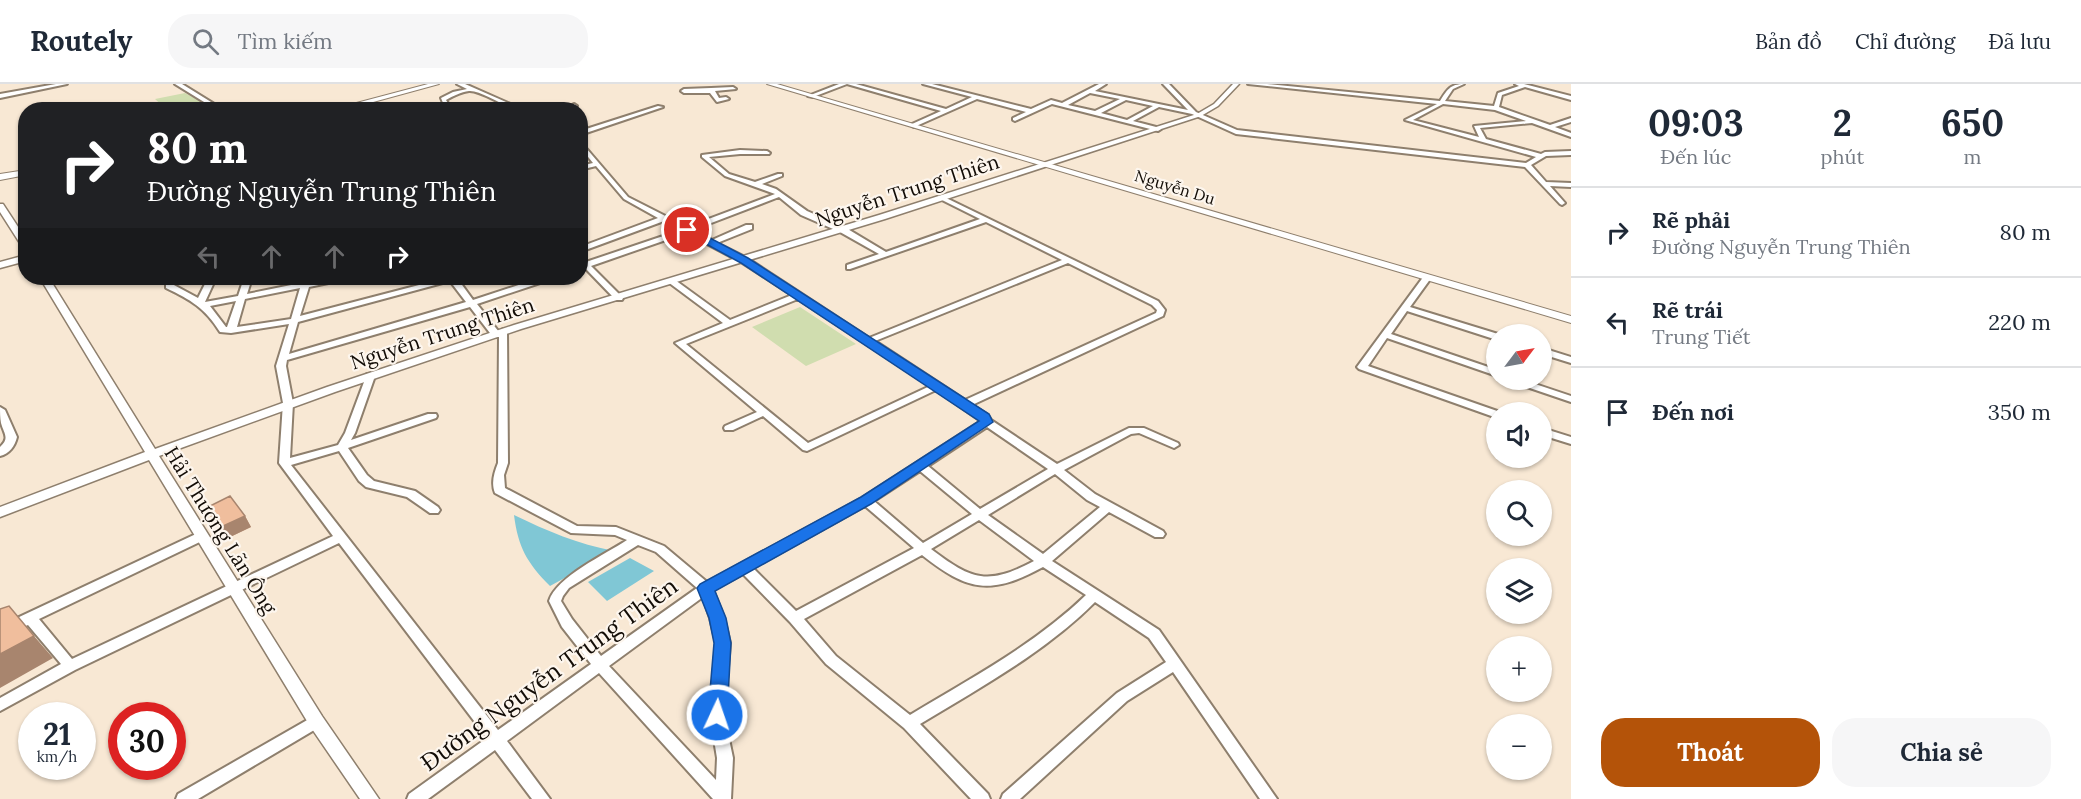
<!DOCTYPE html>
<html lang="vi">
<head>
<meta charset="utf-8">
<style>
  :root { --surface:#fff; --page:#f6f6f7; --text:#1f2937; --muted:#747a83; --line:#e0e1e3; --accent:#b45309 }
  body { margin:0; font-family:Lora,serif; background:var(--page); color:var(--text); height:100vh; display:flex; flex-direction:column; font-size:22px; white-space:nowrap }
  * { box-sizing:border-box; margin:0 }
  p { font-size:20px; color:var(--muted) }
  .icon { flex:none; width:33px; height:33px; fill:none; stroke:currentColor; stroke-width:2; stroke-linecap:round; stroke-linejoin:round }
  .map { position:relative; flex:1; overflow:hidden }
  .drawer { display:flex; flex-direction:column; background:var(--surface); width:510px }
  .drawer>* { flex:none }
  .hud { position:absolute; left:18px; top:18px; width:570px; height:183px; border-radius:24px; box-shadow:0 2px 4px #0004; background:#202124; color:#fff; overflow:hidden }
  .needle { width:39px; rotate:58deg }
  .tools { position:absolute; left:1486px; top:240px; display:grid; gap:12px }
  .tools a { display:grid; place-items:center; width:66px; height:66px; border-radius:50%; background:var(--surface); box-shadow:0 2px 4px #0004; font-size:30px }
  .speed { position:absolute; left:18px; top:618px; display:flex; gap:12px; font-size:30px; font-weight:700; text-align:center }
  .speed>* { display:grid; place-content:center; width:78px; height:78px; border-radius:50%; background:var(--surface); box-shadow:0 2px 4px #0004; line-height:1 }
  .speed small { font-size:15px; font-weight:400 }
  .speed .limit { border:9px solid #d22; background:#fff; color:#111 }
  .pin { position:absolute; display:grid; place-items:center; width:51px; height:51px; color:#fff; margin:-26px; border:3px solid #fff; border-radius:50%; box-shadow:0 2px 6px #0007 }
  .me { position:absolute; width:66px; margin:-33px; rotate:3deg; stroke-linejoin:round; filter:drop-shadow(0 0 4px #0008) }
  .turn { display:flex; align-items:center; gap:21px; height:126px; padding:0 30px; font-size:27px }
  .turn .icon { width:78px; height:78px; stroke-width:2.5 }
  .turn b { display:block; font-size:42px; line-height:51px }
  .lanes { display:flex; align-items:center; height:57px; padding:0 30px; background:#0003; justify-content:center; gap:30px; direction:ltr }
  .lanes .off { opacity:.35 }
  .eta { display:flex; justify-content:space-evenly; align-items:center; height:102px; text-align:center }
  .eta b { font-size:36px; font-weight:700; line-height:42px }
  .primary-button { display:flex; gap:12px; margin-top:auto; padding:12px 30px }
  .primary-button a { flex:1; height:69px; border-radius:24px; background:var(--accent); color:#fff; font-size:24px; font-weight:700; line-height:69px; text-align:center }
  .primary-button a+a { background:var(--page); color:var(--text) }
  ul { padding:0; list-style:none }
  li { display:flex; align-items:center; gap:18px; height:90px; padding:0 30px; border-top:2px solid var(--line) }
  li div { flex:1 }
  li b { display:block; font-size:22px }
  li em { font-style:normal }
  header { display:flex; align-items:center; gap:36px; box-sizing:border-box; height:84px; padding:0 30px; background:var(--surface); border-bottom:2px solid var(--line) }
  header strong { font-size:28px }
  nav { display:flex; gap:33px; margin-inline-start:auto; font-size:21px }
  .search { width:420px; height:54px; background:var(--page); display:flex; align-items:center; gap:15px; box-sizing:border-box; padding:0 21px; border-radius:24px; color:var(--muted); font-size:22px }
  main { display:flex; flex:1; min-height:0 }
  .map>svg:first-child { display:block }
  .green { fill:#d0ddaf }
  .water { fill:#80c7d5 }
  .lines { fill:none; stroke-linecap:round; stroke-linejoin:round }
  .minor-casing { stroke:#8e7f6d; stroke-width:4 }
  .tertiary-casing { stroke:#8e7f6d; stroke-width:3 }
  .secondary-casing { stroke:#8e7f6d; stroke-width:2 }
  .minor { fill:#fff; fill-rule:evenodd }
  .tertiary { fill:#fff; fill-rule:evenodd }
  .secondary { fill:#fff; fill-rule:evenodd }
  .wall { fill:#cea387 }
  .shaded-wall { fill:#a8856e }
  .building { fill:#f0be9d; stroke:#a8856e; stroke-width:1.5 }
  .route { fill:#1a73e8; stroke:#114b97; stroke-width:1.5 }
  .labels { text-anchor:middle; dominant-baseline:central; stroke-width:4.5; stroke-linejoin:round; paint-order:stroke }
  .far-street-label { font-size:16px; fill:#120c06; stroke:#fdf6ee }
  .street-label { font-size:20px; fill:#120c06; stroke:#fdf6ee }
  .near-street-label { font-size:24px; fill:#120c06; stroke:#fdf6ee }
</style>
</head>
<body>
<header>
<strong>Routely</strong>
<div class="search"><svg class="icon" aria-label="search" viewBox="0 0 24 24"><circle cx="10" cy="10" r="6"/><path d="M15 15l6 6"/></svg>Tìm kiếm</div>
<nav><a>Bản đồ</a><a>Chỉ đường</a><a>Đã lưu</a></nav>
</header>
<main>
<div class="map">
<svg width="1571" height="715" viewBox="0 0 1571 715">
  <rect width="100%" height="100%" fill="#f8e8d4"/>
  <path class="green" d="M185,9l19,10 -26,6h-12l-11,-10z
    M800,223l56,37 -50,22 -54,-39z"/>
  <path class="water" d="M514,431c33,16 64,29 100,36l-64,35c-23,-23 -32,-39 -36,-71z
    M630,474l24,13 -47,30 -19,-19z"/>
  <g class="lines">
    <g class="minor-casing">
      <path id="minor" d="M56,0h11l-67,14v-4z
        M175,0h7l42,26h-7z
        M457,0h8l59,26c-18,0 -41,-20 -55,-19 -8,1 -16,5 -23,9l6,10h-6l-5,-12 12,-6 14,-3z
        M839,0h8l-34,13 -5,-1z
        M847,0h9l90,25 26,-12 -49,-13h9l99,25 20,-9 11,3 37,-19h7l-11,7 93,19 -25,-26h6l27,28 41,18 289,33 10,-6 -131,-37 32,-16 -189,-20h19l173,17c7,-11 10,-17 24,-17l-11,5 -8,12 49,5 4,-13 21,-7 -4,-2h9l47,12v4l-46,-13 -23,8 -3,12 51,18 21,-7v4l-16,5 16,6v4l-39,-14 -52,5 6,11 55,15 4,-2 26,-1v4l-25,1 -15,9 15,17 25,1v4l-21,-1 15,17 -3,2 -2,-1 -35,-37 -289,-33 -44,-20 -33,-7 -26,14 27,7 1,1 -3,2 -106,-27 -37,17 -2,-1v-2l13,-6 -49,-13 -63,28 -2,-1v-2l29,-13zM1090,9l30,6 -25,12 -27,-6zM1126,16l27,6 -26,14 -26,-7zM1443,20l52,6 31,11 -52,5 5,11 -66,-17z
        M711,4l22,-1 3,2 -21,2 4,7 7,-1 3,2 -12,3 -7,-9h-26l-3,-2 3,-2z
        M574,20l3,2c-5,4 -11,4 -16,4z
        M658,22l5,1 -83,28v-4z
        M580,57l48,56 59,30 88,-33 -50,-18 -23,-19v-2l38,-5 27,1 3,2 -1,1h-29l-31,3 20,17 26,8 23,-8h4v2l-20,8 14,5 31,22 39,17 40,24 94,-33 -40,-20v-2l2,-1 216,105 7,9 -2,6 -191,89 16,10 3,5 66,44 72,-36h15l34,15 1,2 -5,3 -35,-15 -8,1 -67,36 31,24 68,37 2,3 -2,3h-8l-46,-25 -57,49 107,69 118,169h-17l-87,-127 -46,29 -107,98h-19l2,-5 114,-101 49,-31 -17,-24 -54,-36c-51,51 -114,85 -175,122l68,70 2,5h-19l-67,-71 -78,-64 -36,-42 -47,-48 -30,16 11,28 6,25 -6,72 9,43 -2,41h-18l-114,-126 -92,68 43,58h-18l-37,-49 -67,49h-21l2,-5 78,-56 -148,-195 -264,127 -75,41v-13l61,-34 -33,-39 -28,12v-11l198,-93h8l2,3 -2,3 -167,80 33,40 261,-123 -54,-73 4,-60 -7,-37 13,-42 -58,9 -11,-1c-15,-24 -29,-32 -54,-44v-4h6l26,14 10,-20h8l-11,24 33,-6 6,-18h8l-5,16 54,-11 2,-5h8l-1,3 20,-3h14l-1,2 -34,7 -9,29 146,-38h11l16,22 67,-22h10l-1,2 -72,24 22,28 4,-3 4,3 1,131 -4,12 1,13 72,38 39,1 48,19 43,36 155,-84 119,-77 -45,-31 -129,61 -4,-1 -40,-34 -30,14h-8l-1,-2 1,-2 32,-14 -82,-69 48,-20 -55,-41 1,-2h6l55,40 62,-25 -51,-33 -55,-29 -95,33 32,32 -1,2h-6l-31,-32 -5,1v-5l101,-34 -17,-9 -84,31v-5l78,-29 -34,-19 -28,-33 -16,4v-4l13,-3 -13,-16zM779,113l22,18 39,17 39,22 -32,11v4h3l136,-47 76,38 -193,78 -122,-80 -30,-15 35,-14v-4h-6l-34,15 -19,-10zM1068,179l84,42 5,5 -1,3 -191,87 -90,-59zM450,197l16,21 -177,52 9,-32zM300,204l-9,31 -54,8 8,-28zM798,215l132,87 -122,57 -122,-99zM236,217l-9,26h-1l-16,-21zM470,223l23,30h6l-1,126c-4,10 -7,20 -3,30l76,40 44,2 12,5c-21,14 -71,37 -78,61l13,26 29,37 -93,66 -207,-265 48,-14 20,30 7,6 41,10 23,16h8l2,-3 -2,-3 -23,-16 -41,-10 -7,-6 -19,-27 88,-30 1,-2 -1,-2h-8l-77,26 4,-7 20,-57 -2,-2h-6l-22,59 -7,12 -48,13 3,-55 -7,-37 1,-6zM987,343l61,42 -68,40 -52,-43zM920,387l52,43 -49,29 -49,-42zM1055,390l32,26 13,7 -57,47 -55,-39zM865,422l49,42 -118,63 -43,-43zM979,436l55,41c-47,25 -62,19 -103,-12zM638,461l18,7 41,36 -96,68 -29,-37 -11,-18 2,-5 6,-8zM922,471c46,36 68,41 121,12l43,28c-52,50 -115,83 -176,120l-74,-59 -32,-37zM703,513l7,21 6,25 -6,72 7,43 -1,22 -107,-114z
        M1424,192h3l4,2 -21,29 88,27 -1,6 -90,-29 -16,23 106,36v6l-110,-38 -19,28 132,46h-3v6l-138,-49 -2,-2z
        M1542,264l29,9v6l-29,-9z
        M1510,296h13l48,16v6l-59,-20z
        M0,323l5,3 12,27c-2,9 -8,17 -17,19v-9c10,-9 4,-13 1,-24 -1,-5 -1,-11 -1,-16z
        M1542,344l29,9v7l-29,-9z
        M316,631l5,1 2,5 -2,5 -123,73h-22l2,-5z"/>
    </g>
    <g class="tertiary-casing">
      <path id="tertiary" d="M1233,0h6l-21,22 -17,10 -316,103 -364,110 -186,63 -176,64 163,260 57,83h-19l-50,-73 -161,-266 -149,57v-10l145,-55 -105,-174h9l106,171 172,-62 187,-62 365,-110 318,-101 17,-10z
        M0,120h3l23,35v9h-3l-23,-36z
        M26,171v6l-26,7v-6z"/>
    </g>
    <g class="secondary-casing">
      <path id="secondary" d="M428,0h11l-95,26h-14z
        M767,0h10l794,232v7z
        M26,86v5l-26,5v-6z"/>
    </g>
    <use href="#minor" class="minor"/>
    <use href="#tertiary" class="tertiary"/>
    <use href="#secondary" class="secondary"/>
  </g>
  <path class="wall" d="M206,424l39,8 6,11 -23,11 -16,-19z"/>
  <path class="shaded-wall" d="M245,432l6,11 -23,11 -7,-11z
    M27,544l26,30 -53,30v-34z"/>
  <path class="building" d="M230,412l15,20 -24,11 -15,-19z
    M9,522l25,30 -34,18v-45z"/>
  <path class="route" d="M684,144h7l57,30 241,156 4,8 -122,82 -156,87 11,27 5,25 -4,72 -3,6 -7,2 -6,-2 -3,-6 6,-72 -5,-25 -12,-30 3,-4 161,-87 118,-76 -238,-158 -57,-31z"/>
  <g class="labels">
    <g class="far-street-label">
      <text transform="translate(1175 103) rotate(17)">Nguyễn Du</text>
    </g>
    <g class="street-label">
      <text transform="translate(907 106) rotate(-18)">Nguyễn Trung Thiên</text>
      <text transform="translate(442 249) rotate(-18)">Nguyễn Trung Thiên</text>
      <text transform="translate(221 446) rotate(58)">Hải Thượng Lãn Ông</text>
    </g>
    <g class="near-street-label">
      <text transform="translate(549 590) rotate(-36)">Đường Nguyễn Trung Thiên</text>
    </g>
  </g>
</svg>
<div class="tools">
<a><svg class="needle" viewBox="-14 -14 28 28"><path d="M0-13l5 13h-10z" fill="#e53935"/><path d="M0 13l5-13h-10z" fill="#747a83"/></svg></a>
<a><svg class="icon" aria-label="sound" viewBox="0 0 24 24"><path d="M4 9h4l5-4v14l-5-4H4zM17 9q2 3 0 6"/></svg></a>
<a><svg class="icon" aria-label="search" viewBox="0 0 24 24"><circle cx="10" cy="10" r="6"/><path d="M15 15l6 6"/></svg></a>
<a><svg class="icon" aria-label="layers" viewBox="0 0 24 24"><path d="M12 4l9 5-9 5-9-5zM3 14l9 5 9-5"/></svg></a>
<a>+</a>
<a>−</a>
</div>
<div class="speed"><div>21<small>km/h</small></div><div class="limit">30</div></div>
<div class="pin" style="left:687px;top:146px;background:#d93025"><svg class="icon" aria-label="arrive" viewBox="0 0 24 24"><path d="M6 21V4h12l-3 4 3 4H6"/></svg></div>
<svg class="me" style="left:717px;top:631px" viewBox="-20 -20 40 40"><circle r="17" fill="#1a73e8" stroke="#fff" stroke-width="3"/><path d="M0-11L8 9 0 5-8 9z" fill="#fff"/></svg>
<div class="hud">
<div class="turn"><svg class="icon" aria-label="right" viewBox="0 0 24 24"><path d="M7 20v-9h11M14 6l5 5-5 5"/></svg><div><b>80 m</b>Đường Nguyễn Trung Thiên</div></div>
<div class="lanes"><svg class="icon off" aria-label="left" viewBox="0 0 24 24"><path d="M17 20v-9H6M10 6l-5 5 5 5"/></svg><svg class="icon off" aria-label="ahead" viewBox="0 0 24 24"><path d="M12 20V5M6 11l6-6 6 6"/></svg><svg class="icon off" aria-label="ahead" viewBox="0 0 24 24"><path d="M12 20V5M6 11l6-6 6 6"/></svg><svg class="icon" aria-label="right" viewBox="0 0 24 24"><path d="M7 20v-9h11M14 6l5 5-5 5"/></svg></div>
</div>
</div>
<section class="drawer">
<div class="eta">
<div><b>09:03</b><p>Đến lúc</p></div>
<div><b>2</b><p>phút</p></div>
<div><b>650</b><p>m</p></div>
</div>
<ul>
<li><svg class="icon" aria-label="right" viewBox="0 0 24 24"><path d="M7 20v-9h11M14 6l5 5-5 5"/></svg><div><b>Rẽ phải</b><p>Đường Nguyễn Trung Thiên</p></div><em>80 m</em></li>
<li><svg class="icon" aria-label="left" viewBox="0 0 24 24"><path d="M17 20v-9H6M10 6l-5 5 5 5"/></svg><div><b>Rẽ trái</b><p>Trung Tiết</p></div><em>220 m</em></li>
<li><svg class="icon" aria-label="arrive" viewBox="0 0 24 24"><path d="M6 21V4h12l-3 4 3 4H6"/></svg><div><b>Đến nơi</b></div><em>350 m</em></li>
</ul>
<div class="primary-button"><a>Thoát</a><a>Chia sẻ</a></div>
</section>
</main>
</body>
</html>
